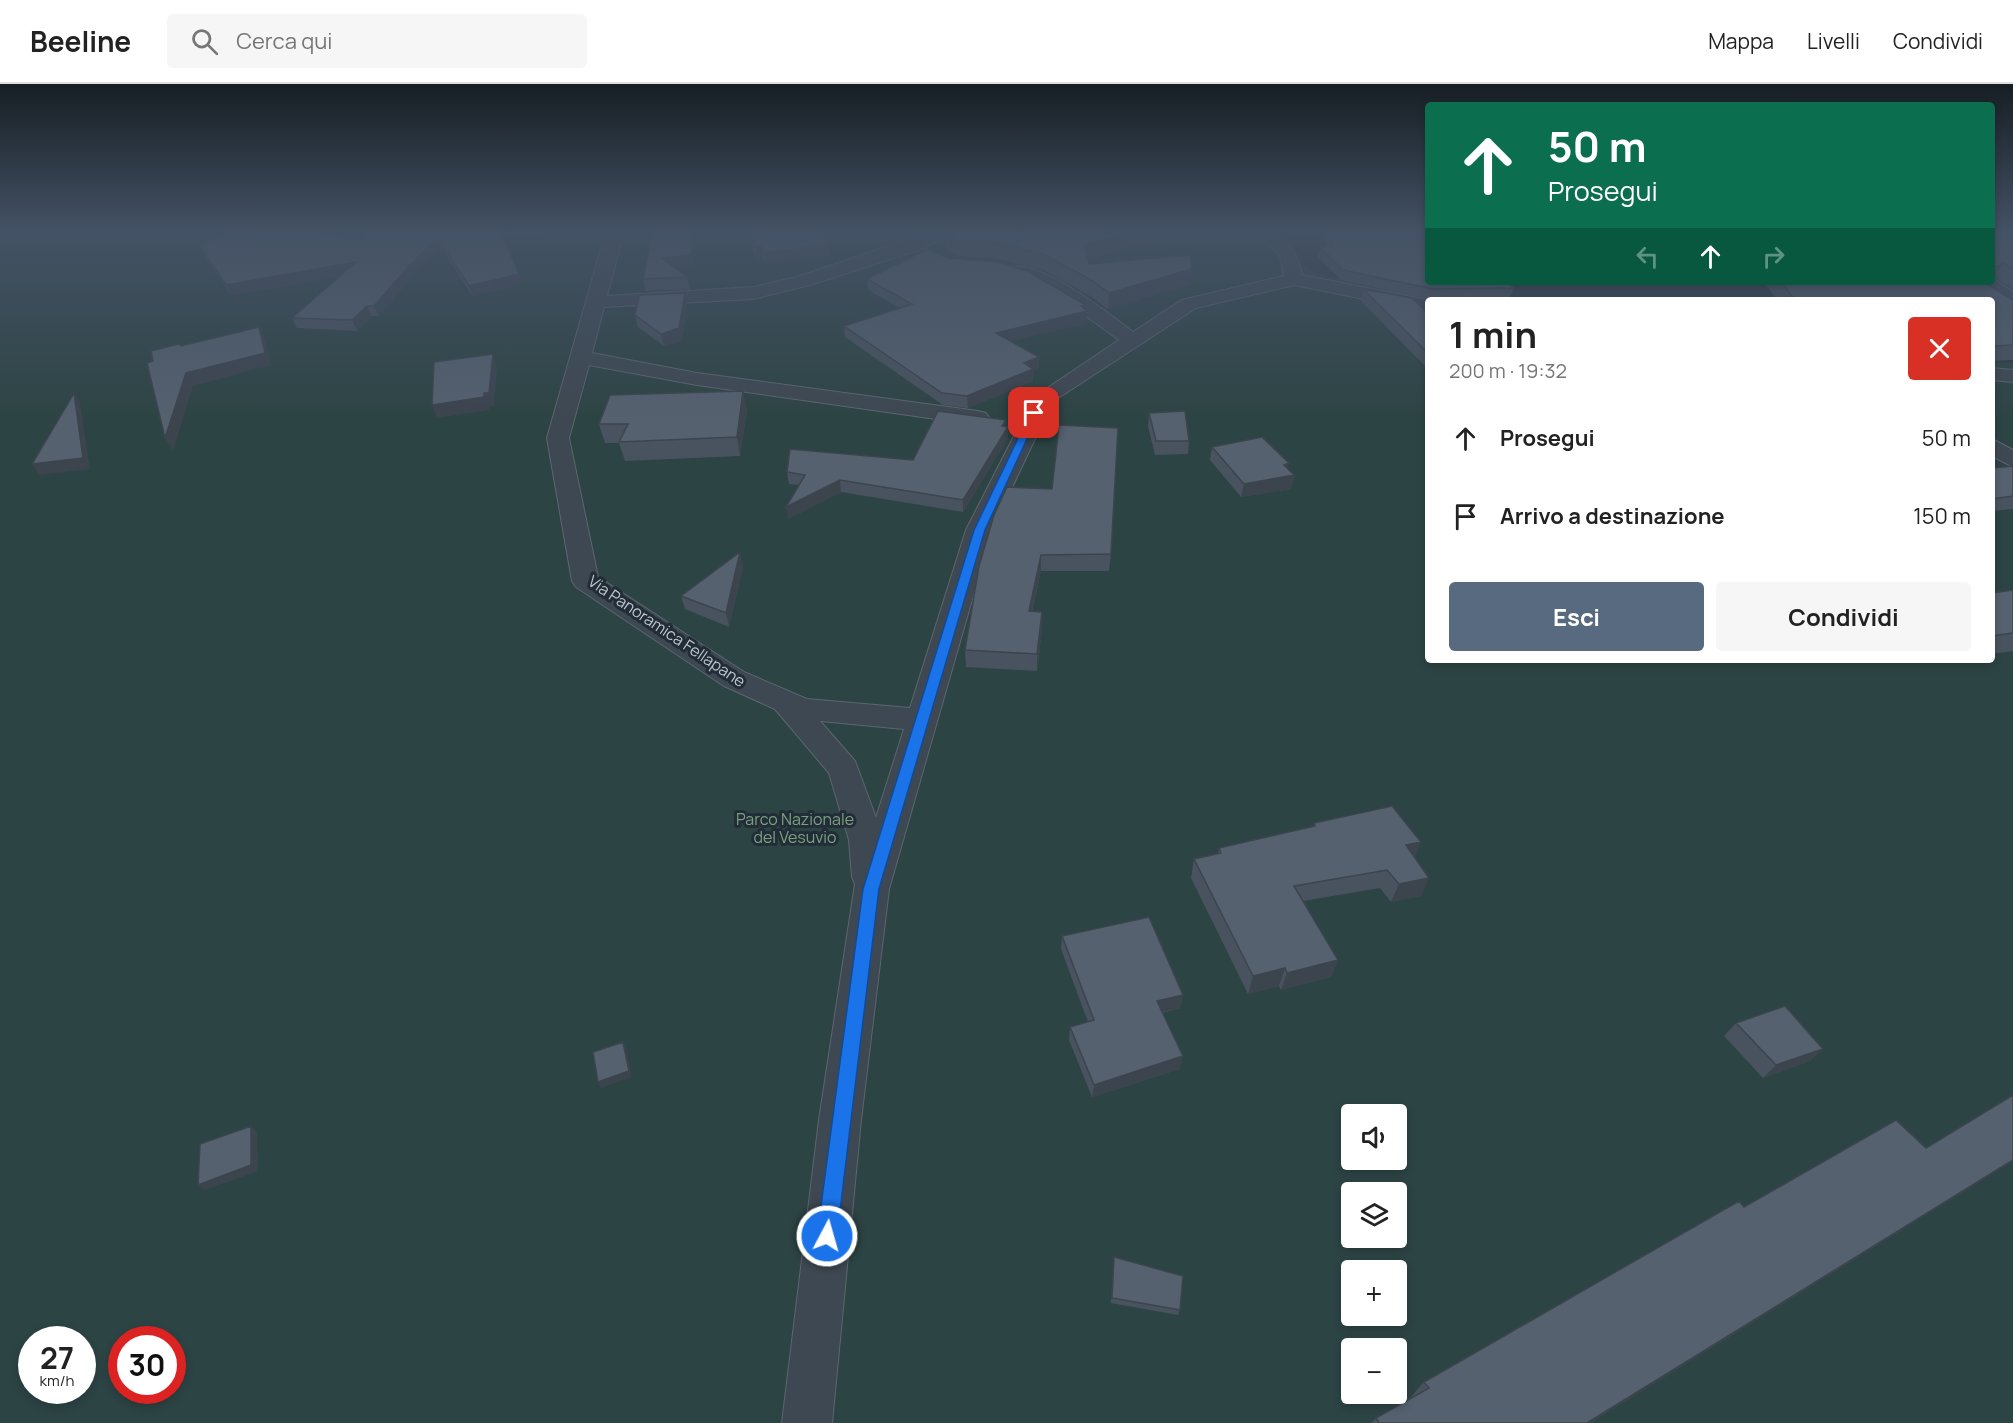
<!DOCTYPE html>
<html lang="it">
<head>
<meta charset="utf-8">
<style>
  :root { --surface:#fff; --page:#f6f6f6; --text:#222; --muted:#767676; --line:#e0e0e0; --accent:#586a7f }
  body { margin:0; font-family:Manrope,sans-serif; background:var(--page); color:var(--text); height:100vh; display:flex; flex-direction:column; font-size:22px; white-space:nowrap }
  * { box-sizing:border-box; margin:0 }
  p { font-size:20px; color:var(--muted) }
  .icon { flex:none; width:33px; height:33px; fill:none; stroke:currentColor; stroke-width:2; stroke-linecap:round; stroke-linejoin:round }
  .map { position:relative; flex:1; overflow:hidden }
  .details { position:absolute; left:1425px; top:213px; width:570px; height:366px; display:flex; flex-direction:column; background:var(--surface); border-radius:6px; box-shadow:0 3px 9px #0003 }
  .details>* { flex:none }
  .hud { position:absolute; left:1425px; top:18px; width:570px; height:183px; border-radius:6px; box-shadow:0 3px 9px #0003; background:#0b6e4f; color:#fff; overflow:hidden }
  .buttons { position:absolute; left:1341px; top:1020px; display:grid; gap:12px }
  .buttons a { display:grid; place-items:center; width:66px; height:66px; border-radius:6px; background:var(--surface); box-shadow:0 3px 9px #0003; font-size:30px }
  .speed { position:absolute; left:18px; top:1242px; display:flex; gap:12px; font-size:30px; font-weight:700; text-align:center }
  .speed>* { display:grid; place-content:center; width:78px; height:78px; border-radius:50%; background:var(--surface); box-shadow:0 3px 9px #0003; line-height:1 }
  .speed small { font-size:15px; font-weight:400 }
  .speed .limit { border:9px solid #d22; background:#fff; color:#111 }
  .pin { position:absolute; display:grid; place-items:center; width:51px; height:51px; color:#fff; margin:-26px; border-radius:12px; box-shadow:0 3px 9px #0006 }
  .me { position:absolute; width:66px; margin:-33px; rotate:6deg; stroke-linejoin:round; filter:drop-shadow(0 0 4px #0008) }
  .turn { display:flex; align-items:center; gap:21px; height:126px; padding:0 24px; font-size:27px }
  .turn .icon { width:78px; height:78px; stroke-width:2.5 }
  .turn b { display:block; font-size:42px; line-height:51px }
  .lanes { display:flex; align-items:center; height:57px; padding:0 24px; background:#0003; justify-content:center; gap:30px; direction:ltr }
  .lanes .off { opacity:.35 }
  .round { display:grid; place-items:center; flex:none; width:63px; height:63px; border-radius:6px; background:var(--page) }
  .headline { display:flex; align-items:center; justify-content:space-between; height:102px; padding:0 24px }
  h1 { font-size:36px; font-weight:700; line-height:45px }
  .cta { display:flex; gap:12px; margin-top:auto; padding:12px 24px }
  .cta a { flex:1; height:69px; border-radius:6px; background:var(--accent); color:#fff; font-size:24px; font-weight:700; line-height:69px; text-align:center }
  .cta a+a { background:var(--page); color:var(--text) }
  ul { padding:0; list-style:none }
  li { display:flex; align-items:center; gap:18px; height:78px; padding:0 24px }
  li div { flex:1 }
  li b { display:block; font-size:22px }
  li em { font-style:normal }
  header { display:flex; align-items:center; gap:36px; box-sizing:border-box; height:84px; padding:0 30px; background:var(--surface); border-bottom:2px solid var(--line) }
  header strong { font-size:28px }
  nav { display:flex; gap:33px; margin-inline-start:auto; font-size:21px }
  .search { width:420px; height:54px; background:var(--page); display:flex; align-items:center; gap:15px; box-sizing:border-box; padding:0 21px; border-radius:6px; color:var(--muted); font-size:22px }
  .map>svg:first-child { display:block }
  .green { fill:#2d4444; fill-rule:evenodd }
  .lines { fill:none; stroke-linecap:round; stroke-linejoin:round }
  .street-casing { stroke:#5c666f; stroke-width:2 }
  .street { fill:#3e4852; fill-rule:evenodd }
  .wall { fill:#49535f }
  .shaded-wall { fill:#3c444e }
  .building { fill:#55616f; stroke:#3c444e; stroke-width:1.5 }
  .route { fill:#1a73e8; stroke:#114b97; stroke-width:1.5 }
  .labels { text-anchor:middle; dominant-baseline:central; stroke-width:6; stroke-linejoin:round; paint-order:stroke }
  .street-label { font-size:16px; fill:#bbc3cc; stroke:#222d37 }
  .park-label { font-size:16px; fill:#7ba081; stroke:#222d37 }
</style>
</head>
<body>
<header>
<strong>Beeline</strong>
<div class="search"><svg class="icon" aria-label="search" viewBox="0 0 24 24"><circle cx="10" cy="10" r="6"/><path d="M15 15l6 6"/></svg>Cerca qui</div>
<nav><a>Mappa</a><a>Livelli</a><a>Condividi</a></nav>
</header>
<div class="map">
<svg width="2013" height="1339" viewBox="0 0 2013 1339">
  <rect width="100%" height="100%" fill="#2a3642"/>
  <path class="green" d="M0,147h1267l24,15 12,18 20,12 139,24h-34v360h564v-299l21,2v1060h-2013zM1352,1030h44v46h-44zM1352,1108h44v46h-44zM1352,1186h44v46h-44zM32,1256h50v50h-50zM122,1256h50v50h-50zM1352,1264h44v46h-44z"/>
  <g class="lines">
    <g class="street-casing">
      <path id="street" d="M606,147h18l-17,65 146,-9 44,-10 136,-46h24l-35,18 -112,36 -57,14 -149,8 -12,46 105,20 281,38 8,2 3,5 -3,5 -8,2 -281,-40 -108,-20 -20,73 29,139 146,95 63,27 103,9 56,-178 53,-104 9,-25 91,-61 -62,-45 -46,-20 -3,-4 3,-4c29,-7 98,46 122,65l49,-32 102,-24 -4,-21 -28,-24c32,0 43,14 50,44l126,25v12l-134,-27 -98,23 -147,96 -8,22 -49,104 -103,359 -28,231 -29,303h-50l37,-303 36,-236 -3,-7 -3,-37 -20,-67 -54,-64 -51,-23 -148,-99 -4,-6 -25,-143zM820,637l84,8 -28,89 -21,-57z
        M1993,194l20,14v15l-7,-2 -29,-23h15z
        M1992,284l21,2v12l-21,-2z
        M1992,355l21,11v17l-21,-11z"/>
    </g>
    <use href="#street" class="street"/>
  </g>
  <path class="wall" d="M363,147h185l-1,4 -44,2 19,47 -50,12 -30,-48 -30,29 -33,39h-7l-15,15 -60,-3 -5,-10 48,-42 -109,19 -27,-40 -5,-10 162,-5z
    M653,147l40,35 -17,2 11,9 3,12 -45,2 -2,-12z
    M746,147h75l8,14 1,11 -64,8 -3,-6 -6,1z
    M881,147h44l-32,11z
    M941,147h243l-96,29 1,4 102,20 -83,25 -16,-12 -49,-27 -44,-11 -40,-3 -12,-6v-9l-6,1z
    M1323,147h105l86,57 -4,10 -80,2 -89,-20 -23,-23 2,-10 6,-1z
    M1992,147h21v59l-19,-14 -2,2z
    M948,174l138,47 1,18 -76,18 28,27 -6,3v10l-65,27 -25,-3 -98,-68 -1,-11 56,-18 -32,-18 -1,-11z
    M1764,198h220l29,18v60l-21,1v-61h-215z
    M1363,205l65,24v56l-67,-68z
    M685,209l2,12 -5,36 -18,5 -26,-19 -3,-12z
    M747,326l-7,46 -115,5 -6,-18h-14l-6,-19z
    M1149,329l40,28 -1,13 -33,1 -7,-29z
    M1006,343h2v11l-45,74 -122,-20 -53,27 11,-34 -10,-1 -2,-12 126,-12z
    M1212,363l76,22 6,6 -3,14 -50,8 -31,-37z
    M2013,382v43l-21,2v-43z
    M994,431l117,39 -2,17h-68l-9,41 10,17 -5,42 -71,-4 -1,-17z
    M743,482l-14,61 -44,-18 -4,-13z
    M2013,506v61l-21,3v-61z
    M1314,739l101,35 6,38 -30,6 -11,-14 -77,13 35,59 -7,17 -50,13 -2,-4 -31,8 -57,-116 3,-19 24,-5 1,-6 94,-22z
    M1062,852l121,59 -3,13 -18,5 18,56 -88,28 -23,-57 1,-13 18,-5 -27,-73z
    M1736,939l87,26 -13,12 -47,17 -39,-42z
    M1926,1064l87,13 -423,262h-219l5,-5 33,-19 15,-17 320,-175z
    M1114,1173l66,53 -2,5 -67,-12z"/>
  <path class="shaded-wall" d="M695,147h3l-5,35 -28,4 -3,-12z
    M892,147h33l-32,11z
    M941,147h30l-24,4v6l-6,1z
    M1134,147h50l-100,30 1,-16z
    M438,154l4,10 -30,29 -33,39 -5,-10 34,-39z
    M829,161l1,11 -64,8 -2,-11z
    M761,162l2,12 -6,1 -2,-12z
    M356,178l4,10 -129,23 -5,-10z
    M2003,178l-9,14 -2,2 7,-12z
    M1192,185l-1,15 -83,25 1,-16z
    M519,190l3,10 -50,12 -3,-10z
    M685,209l2,12 -5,36 -18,5 -3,-12z
    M1086,221l-1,7 2,-1v12l-91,22v-12z
    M367,222l5,10 -15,15 -5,-11z
    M259,243l6,13 7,25 -79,21 -20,65 -8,-13 21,-65z
    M493,270l4,13 -3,39h-5v4l-52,8 -5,-13z
    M1039,273v11l-6,3v10l-65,27 -1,-12 57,-33z
    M743,307l4,19 -7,46 -3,-19z
    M74,309l6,10 10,66 -51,6 -7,-11z
    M1006,336v9l2,-2v11l-45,74v-12l39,-74z
    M1289,379l-3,14 8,-2 -3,14 -50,8 3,-13z
    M840,396l1,12 -53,27 -2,-12z
    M740,468l3,14 -14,61 -3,-14z
    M1041,471v16l-13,57 1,-17z
    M1042,528v17l-5,42v-17z
    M1421,758l-7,18 -8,-15z
    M1429,794l-8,18 -30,6 8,-18z
    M1338,876l-7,17 -50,13 6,-17z
    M1285,884l-6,18 -31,8 5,-18z
    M1183,911l-3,13 -26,6 3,-13z
    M623,958l3,7 6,28 -31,11 -3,-6z
    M1823,965l-13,12 -47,17 13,-13z
    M1183,972l-3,13 -88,28 2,-12z
    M251,1042l6,6 1,39 -52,19 -8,-5z
    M2013,1076v1l-423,262h-3z"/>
  <path class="building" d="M230,147h86l45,9 2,-9h138l18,43 -50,12 -31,-48 -30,29 -34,39h-7l-15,14 -60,-2 64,-56 -130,23 -27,-40z
    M653,147h42l-4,24 -29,3 25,19 -44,2z
    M749,147h72l8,14 -65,8 -3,-7 -6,1z
    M955,147h179l-49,14 4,19 101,-9 2,14 -83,24 -16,-12 -50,-27 -44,-11 -41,-2 -11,-6z
    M1327,147h101v51h80l6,6 -81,1 -90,-19 -23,-23 13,-1 -6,-11z
    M1992,147h21v38l-10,-7 -4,4h-7z
    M928,165l20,9 50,4 29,9 59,34 -5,1 6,5 -91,22 43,24 -15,6 9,6 -66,27 -25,-3 -98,-67 68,-22 -45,-25z
    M1781,198h203l29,18v45l-21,1v-46h-197z
    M1363,205l49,9 16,15v40z
    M685,209l-6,35 -18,6 -26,-19 4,-20z
    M259,243l6,26 -79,20 -21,65 -18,-75 6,-2 -2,-10 28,-7 2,2z
    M493,270l-4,39h-5v4l-52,8 2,-43z
    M743,307l-6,46 -118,5 9,-18h-29l11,-29z
    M74,309l9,65 -51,6z
    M938,327l68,9 -4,6 6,1 -45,73 -123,-20 -54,27 19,-32 -18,-3 3,-23 123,11z
    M1185,327l4,30h-33l-7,-28z
    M1059,341l59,3 -7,126 -70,1 -12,56 13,1 -5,42 -72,-4 14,-84 15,-51 13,-28 45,2z
    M1262,353l27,26 -5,2 10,10 -50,9 -32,-37z
    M2013,382v30l-21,3v-31z
    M740,468l-14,61 -45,-17z
    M2013,506v43l-21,3v-43z
    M1392,722l29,36 -15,3 23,33 -30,6 -12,-14 -93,16 44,74 -51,13 -2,-5 -32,8 -59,-117 27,-6 -2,-5 96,-22 -1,-3z
    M1149,833l34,78 -26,6 26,55 -89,29 -24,-58 24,-7 -32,-84z
    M1785,922l38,43 -47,16 -40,-42z
    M623,958l6,29 -31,11 -5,-30z
    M2013,1011v65l-426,263h-208l-3,-5 53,-30 -5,-6 315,-181 5,6 152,-87 30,28z
    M251,1042v39l-53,20 2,-41z
    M1114,1173l69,19 -3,34 -68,-12z"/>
  <linearGradient id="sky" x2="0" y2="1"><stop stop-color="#171e24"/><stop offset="0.44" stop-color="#445265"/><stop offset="1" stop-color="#445265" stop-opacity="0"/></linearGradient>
  <rect width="2013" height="335" fill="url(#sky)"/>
  <path class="route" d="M1031,327l8,2 -54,117 -106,359 -42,347 -3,7 -7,3 -7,-3 -3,-7 46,-347 111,-359z"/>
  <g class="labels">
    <g class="street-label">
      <text transform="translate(667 547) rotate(34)">Via Panoramica Fellapane</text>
    </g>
    <g class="park-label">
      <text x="795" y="735">Parco Nazionale<tspan x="795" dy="18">del Vesuvio</tspan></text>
    </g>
  </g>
</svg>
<div class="buttons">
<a><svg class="icon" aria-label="sound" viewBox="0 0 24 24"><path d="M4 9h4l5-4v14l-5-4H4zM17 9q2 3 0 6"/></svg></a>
<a><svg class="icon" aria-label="layers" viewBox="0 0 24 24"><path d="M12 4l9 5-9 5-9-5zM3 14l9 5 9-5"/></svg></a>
<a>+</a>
<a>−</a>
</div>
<div class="speed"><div>27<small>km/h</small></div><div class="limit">30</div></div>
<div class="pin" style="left:1034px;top:329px;background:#d93025"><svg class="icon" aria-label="arrive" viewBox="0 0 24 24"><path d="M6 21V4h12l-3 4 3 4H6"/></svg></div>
<svg class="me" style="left:827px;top:1152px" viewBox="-20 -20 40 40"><circle r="17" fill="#1a73e8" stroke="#fff" stroke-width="3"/><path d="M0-11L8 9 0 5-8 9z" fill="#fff"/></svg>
<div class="hud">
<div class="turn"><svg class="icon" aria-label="ahead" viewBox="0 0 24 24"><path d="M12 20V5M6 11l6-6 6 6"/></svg><div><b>50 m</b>Prosegui</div></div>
<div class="lanes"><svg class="icon off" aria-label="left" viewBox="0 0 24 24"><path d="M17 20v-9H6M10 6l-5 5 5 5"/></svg><svg class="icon" aria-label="ahead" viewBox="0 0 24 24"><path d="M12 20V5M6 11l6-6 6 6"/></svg><svg class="icon off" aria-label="right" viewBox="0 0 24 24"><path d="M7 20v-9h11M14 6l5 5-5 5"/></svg></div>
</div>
<section class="details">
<div class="headline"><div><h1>1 min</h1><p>200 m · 19:32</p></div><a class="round" style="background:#d93025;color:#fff"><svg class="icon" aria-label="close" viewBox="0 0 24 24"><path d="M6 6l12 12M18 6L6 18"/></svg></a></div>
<ul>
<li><svg class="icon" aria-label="ahead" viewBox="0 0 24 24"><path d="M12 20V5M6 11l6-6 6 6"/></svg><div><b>Prosegui</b></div><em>50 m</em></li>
<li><svg class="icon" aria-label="arrive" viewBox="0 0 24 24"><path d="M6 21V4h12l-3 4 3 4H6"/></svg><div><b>Arrivo a destinazione</b></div><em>150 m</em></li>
</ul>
<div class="cta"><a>Esci</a><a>Condividi</a></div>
</section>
</div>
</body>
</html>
